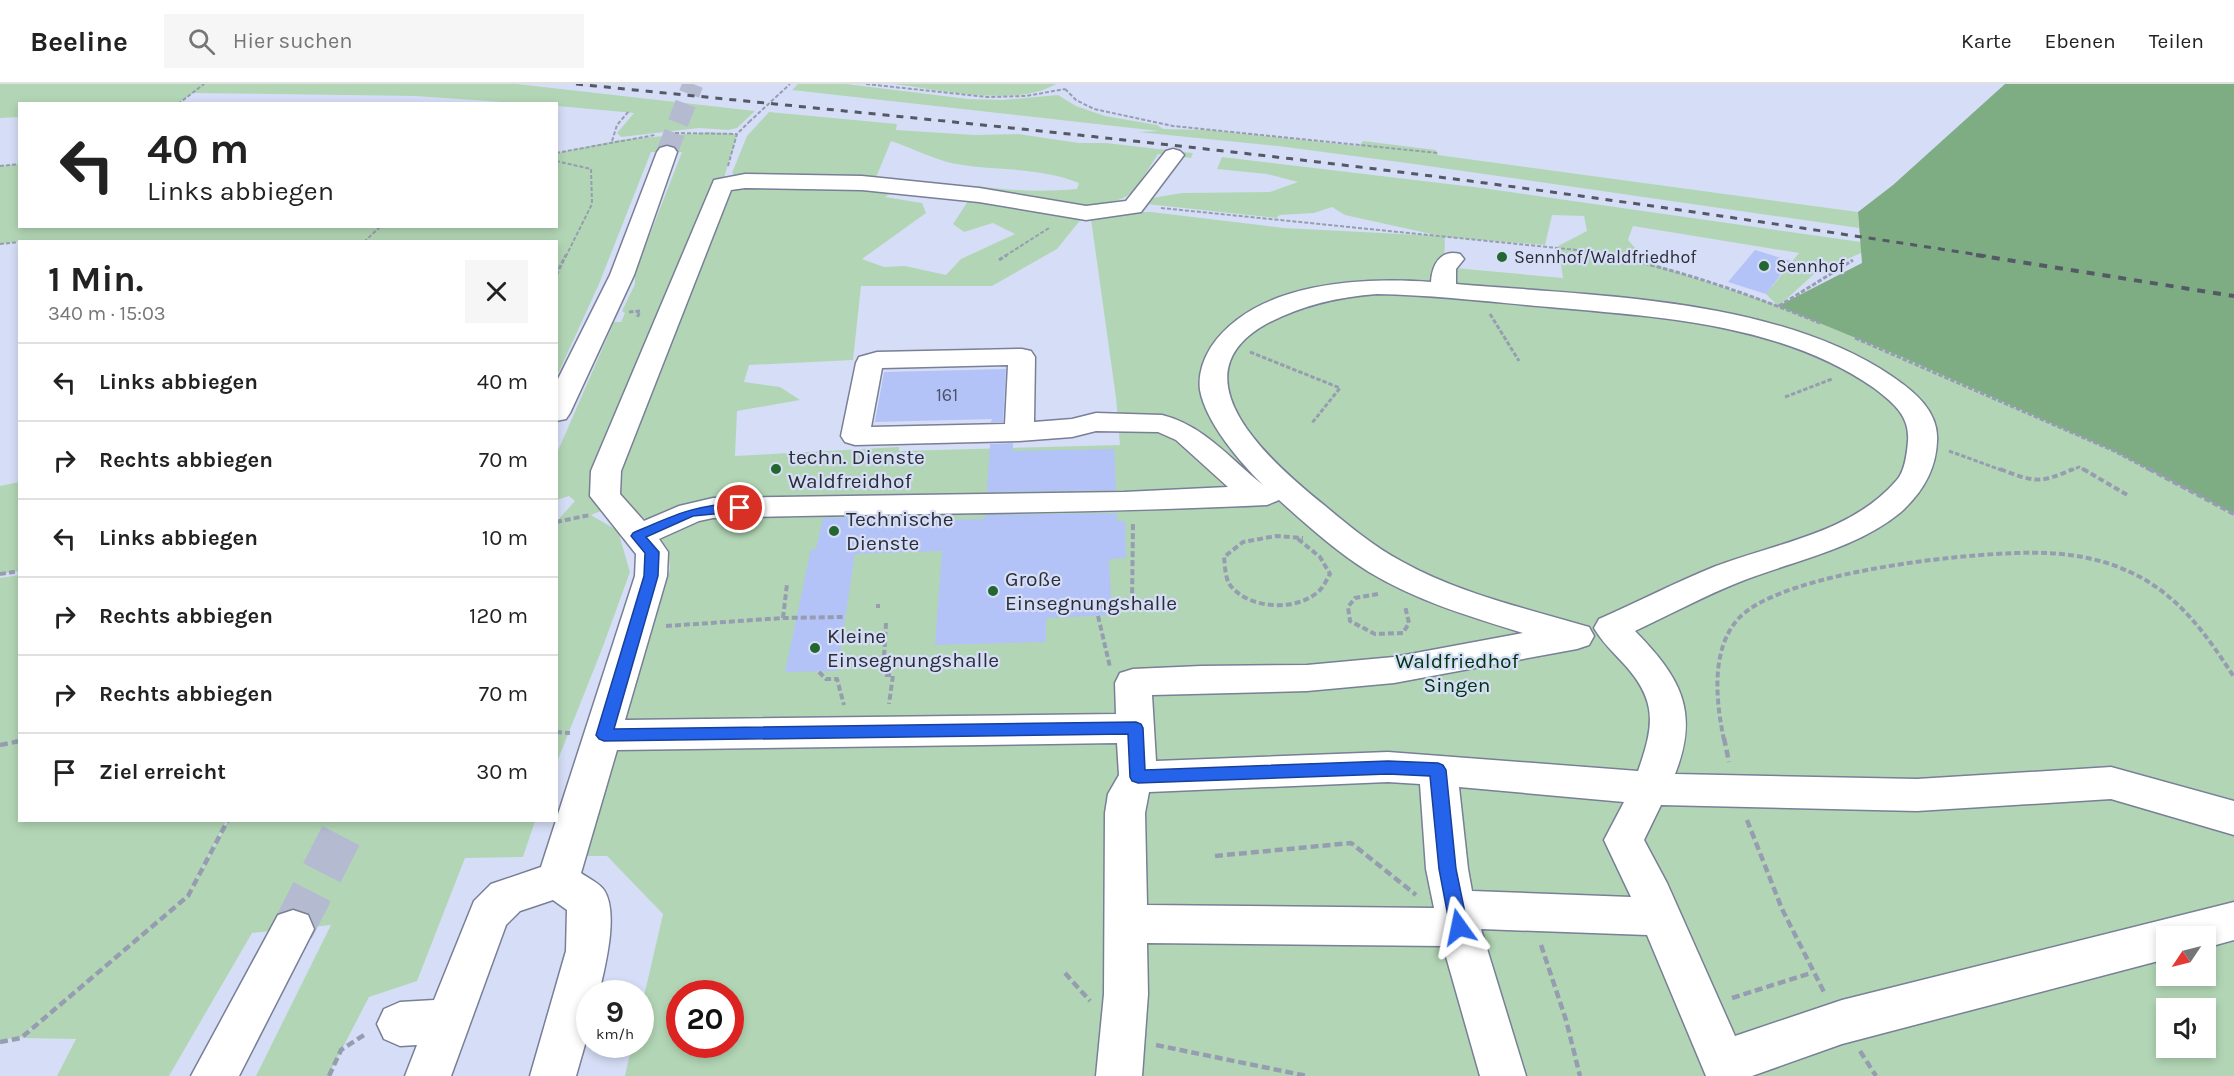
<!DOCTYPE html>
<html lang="de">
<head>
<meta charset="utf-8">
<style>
  :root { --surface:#fff; --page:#f6f6f6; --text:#222; --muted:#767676; --line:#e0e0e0 }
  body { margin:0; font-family:Karla,sans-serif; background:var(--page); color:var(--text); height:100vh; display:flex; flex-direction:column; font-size:22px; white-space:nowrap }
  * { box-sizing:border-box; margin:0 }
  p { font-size:20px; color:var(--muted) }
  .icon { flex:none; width:33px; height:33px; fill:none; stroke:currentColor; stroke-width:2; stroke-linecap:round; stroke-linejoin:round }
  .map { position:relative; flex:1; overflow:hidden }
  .details { position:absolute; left:18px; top:156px; width:540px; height:582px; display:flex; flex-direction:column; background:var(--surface); border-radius:0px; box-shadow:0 3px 9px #0003 }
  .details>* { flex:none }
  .hud { position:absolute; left:18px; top:18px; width:540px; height:126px; border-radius:0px; box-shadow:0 3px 9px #0003; background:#fff; color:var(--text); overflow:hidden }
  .needle { width:39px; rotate:235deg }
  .controls { position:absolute; left:2156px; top:842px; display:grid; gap:12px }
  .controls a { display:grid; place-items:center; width:60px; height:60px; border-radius:0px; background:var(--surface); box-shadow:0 3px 9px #0003; font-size:30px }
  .speed { position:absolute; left:576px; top:896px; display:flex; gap:12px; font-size:30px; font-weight:700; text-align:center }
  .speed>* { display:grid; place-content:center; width:78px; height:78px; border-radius:50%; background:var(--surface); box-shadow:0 3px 9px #0003; line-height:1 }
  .speed small { font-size:15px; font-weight:400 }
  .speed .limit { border:9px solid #d22; background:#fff; color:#111 }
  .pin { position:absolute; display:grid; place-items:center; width:51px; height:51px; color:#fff; margin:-26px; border:3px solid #fff; border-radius:50%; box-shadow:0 2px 6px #0007 }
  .me { position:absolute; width:66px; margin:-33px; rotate:348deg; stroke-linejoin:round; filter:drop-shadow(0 0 4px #0008) }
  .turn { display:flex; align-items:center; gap:21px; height:126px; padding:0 30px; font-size:27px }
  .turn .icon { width:78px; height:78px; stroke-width:2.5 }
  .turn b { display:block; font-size:42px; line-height:51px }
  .round { display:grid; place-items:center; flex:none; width:63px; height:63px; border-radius:0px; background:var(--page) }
  .summary { display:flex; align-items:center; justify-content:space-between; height:102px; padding:0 30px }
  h1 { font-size:36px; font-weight:700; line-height:45px }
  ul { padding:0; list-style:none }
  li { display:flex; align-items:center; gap:18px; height:78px; padding:0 30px; border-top:2px solid var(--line) }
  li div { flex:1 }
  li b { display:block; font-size:22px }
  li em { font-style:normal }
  header { display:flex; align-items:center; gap:36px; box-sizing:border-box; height:84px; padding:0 30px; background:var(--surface); border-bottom:2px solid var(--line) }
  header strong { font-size:28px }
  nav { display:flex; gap:33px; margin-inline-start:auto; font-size:21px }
  .search { width:420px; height:54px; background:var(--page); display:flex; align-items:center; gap:15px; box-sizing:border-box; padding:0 21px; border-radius:0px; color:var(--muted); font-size:22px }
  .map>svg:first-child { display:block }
  .green { fill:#b2d6b5; fill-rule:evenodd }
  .forest { fill:#7eac83 }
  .building { fill:#b3c2f7 }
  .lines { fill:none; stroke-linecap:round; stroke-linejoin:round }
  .major-tunnel-far1 { stroke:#b4bbd1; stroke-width:21; stroke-dasharray:21 10; stroke-linecap:butt }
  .major-tunnel { stroke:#b4bbd1; stroke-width:42; stroke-dasharray:42 21; stroke-linecap:butt }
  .minor-casing { stroke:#787f96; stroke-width:3 }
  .major-casing { stroke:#787f96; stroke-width:3 }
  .path-far3 { stroke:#979db1; stroke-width:2; stroke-dasharray:4 2; stroke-linecap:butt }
  .path-far2 { stroke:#979db1; stroke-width:3; stroke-dasharray:4.5 2; stroke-linecap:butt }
  .path-far1 { stroke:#979db1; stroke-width:4; stroke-dasharray:6 3; stroke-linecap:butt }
  .path { stroke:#979db1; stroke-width:4.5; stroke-dasharray:8 4; stroke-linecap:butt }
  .minor { fill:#fff; fill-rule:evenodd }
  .major { fill:#fff; fill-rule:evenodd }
  .rail-far1 { stroke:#555966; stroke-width:3; stroke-dasharray:7 7; stroke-linecap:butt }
  .rail { stroke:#555966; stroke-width:4; stroke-dasharray:8 8; stroke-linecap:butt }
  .path-bridge { stroke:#979db1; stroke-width:2; stroke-dasharray:4 2; stroke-linecap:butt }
  .route { fill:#2563eb; stroke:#184099; stroke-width:1.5 }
  .poi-dot { fill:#246631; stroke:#d6def7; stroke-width:2 }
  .labels { text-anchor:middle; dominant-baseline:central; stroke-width:4.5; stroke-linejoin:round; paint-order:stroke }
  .far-poi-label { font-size:18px; fill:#2b2d37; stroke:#d6def7; text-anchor:start }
  .number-label { font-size:18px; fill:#4d5267 }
  .poi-label { font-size:21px; fill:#2b2d37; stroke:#d6def7; text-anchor:start }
  .park-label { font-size:21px; fill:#00360f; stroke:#d6def7 }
</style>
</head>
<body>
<header>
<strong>Beeline</strong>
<div class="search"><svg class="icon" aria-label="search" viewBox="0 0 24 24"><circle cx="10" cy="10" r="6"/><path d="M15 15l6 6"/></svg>Hier suchen</div>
<nav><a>Karte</a><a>Ebenen</a><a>Teilen</a></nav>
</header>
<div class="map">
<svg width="2234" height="992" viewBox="0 0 2234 992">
  <rect width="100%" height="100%" fill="#d6def7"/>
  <path class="green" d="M0,0h517l238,27 -18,17 -9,2 -29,-2 -78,9 -4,-4 17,-20 -77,-7 -1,-2 -40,-1 -101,-7 -222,-3 -15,10 -158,1 -1,13 -19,1z
    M798,0h48l122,15 34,1 56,-5 18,11 29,10 52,9 6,4 45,1 151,16 4,-5 73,9 2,5 420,57 1,16 -445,-64 -136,-18 -140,-14 21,-1 -367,-41z
    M893,0h163c-39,24 -119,5 -163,0z
    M769,28l128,12 -1,6 79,5 43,-1 61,9h27l87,10 -2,5 -33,-4c-28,43 -23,47 -77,52l5,7 -29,36 -65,37h-131l-8,74 -104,5 -5,17 36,5 20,13 -63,11 -2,45 164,-9v4l221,-6 -4,-47 -25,-179 36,-7h24l133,16 156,8 -95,-21 -13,-8 -18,6 -34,2 -4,3 -148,-16 54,-9 88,-1 28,-10 -31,-8 -50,-5 5,-12 260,31 379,54v11l-47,21 -35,32 123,51 212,94 120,63v562h-1609l7,-32h8l1,-35 22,-95 -56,-58h-23l34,-121 52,-166 -2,-20 -24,-31 -24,-17 -5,-24 113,-286 12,-5 18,-3 136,8 -9,6 37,6 4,10 -64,46 22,8 21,-1 41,9 15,-16 54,-25 -22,-11 -29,9 -11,-8 25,-38c34,5 65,6 99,3l2,-6c-39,-16 -82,-12 -123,-19 -21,-4 -44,-16 -65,-23l-16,39 -137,-2 -6,-5 15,-37zM1552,131l32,1 3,15 -29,15 5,32 -119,-11 1,-30 100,8zM1633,142l166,27 -33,41 11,11 -128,-42 -21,-23zM2166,852h39v39h-39zM680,909h50v51h-50zM2166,924h39v39h-39z
    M709,48l28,2 -15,51 -116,286 7,35 -22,9 27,16 12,41 -28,77 -45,113v-241l18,-20 -6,-5 -12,4v-47l57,-131h7l4,-9 -3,-2 13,-27v-11l47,-121h-31l-52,132 -42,92 -1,-134 -525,-2 -31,4v-78l19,-2 1,62h536l1,-73 62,-13z
    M19,398v89l-19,3v-88z
    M19,491l1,245 206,1 -38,75 40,-75h307l-12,36 -58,1 -48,123 -48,16 -41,79h-72l75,-151 -79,8 -83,143h-112l19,-37 -55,-1 50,-44 -50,43 -21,3v-462z"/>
  <path class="forest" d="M2005,0h229v430l-120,-63 -212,-94 -124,-51 84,-43 -4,-51 35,-27z"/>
  <path class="building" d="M1755,166l36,11 -25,33 -38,-12z
    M1006,285l-3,53h-12l1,-3 -117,3 9,-50z
    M1013,359v8l101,-2 2,41 -129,2 3,-48z
    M1117,429v8h8l1,37 -17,1 3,56 -66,3v24l-111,3 7,-94 -87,3 -18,117 -52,1 26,-123h5l7,-31 52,-1 -1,5 111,-3v-4z"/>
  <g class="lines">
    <path class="major-tunnel-far1" d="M667,68l26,-68"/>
    <path class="major-tunnel" d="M293,845l56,-109"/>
    <g class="minor-casing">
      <path id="minor" d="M1173,65l7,2 4,4 -43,57 -55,8 -107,-18 -117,-12 -117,-2 -14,2 -110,281 -1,23 24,27 35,-15 34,-8 411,-6 104,-5 -52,-47 -18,-8 -62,-1 -24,6 -53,4 -164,4 -10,-3 -4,-6 15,-73 3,-6 18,-5 145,-3 9,2 4,6 -1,65 38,-3 24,-6 66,2c43,11 68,44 101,70 -23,-23 -57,-62 -63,-95 -2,-15 3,-30 11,-43 44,-65 149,-70 220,-65 1,-18 10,-33 29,-28l4,5 -8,10v15c137,12 320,13 437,93 22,15 46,35 44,64 -1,29 -15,52 -36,71 -45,37 -105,48 -159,69 -36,14 -71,33 -107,50 45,46 65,80 40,143l242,5 194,-12 123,34v34l-123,-36 -194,12 -256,-6 -17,35 23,43 68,153 107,-36 392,-98v38l-29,8v-12h-39v23l-324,85 -90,32h-46l-59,-141 -166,-6 45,147h-46l-37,-130 -296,-3 1,51 -6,82h-46l8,-82 1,-181 3,-19 11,-19 -2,-32 -500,7 -36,123c7,5 18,10 23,17 15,23 1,77 -5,103h-9v34l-14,49h-46l36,-125 1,-41 -14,-10 -33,11 -14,14 -55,151h-46l12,-31 -17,1 -16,-7 -7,-15 7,-15 16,-7 34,-2 40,-99 17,-17 50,-17 94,-291 1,-22 -46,-58 1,-25 123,-291 31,-6 117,2 117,12 107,18 40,-5 40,-50zM1377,210c57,1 114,8 172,13 110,10 231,16 325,81 18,14 36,27 34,53 -1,12 -3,31 -12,40 -45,52 -119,62 -180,85 -40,16 -78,36 -117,53l-5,9c8,14 19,24 30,36 34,37 30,62 14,107l-250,-19 -232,9 -4,-66 155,-4 87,-8 183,-34 12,-4 5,-9 -5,-9c-64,-19 -129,-33 -188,-66 -28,-15 -53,-36 -77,-56 -51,-41 -154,-129 -56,-182 35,-18 70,-26 109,-29zM1008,281l-3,59 -134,3 11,-59zM1279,416c29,26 58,52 90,72 48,29 102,45 154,61l-129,24 -87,8 -106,1 -68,3 -13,4 -5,10 1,31 -491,6 42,-144 1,-24 -9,-13 40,-18 14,-3c185,-5 369,-4 554,-13zM1388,698l32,2 6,85 8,39 -287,-3 -2,-92 4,-21zM1459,703l165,15 -20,38 27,57 -159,-6 -4,-22z"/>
    </g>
    <g class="major-casing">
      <path id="major" d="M667,62l7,2 3,4 -43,123 -64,138 -4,6 -10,2v-38l54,-108 47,-123 3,-4z
        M293,826l15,5 6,14 -75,147h-48l87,-161z"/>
    </g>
    <path class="path-far3" d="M866,0l121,13 39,-1 39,-7
      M1065,5l11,11 18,9 79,17 265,27
      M178,20l26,-20
      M675,49l62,1
      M612,57l5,-16 12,-14
      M556,69l99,-18
      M556,77l35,8 1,35 -26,52
      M0,82l20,-2
      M728,82l9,-32 12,-12
      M1161,124l426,43 27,5
      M21,158h38
      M364,158l17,-16
      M0,160l20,-2
      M1005,172l44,-28"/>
    <path class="path-far2" d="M1606,171c73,14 145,40 214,68
      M999,176l8,-5
      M556,191l10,-20
      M1779,222l74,-46
      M629,228l11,-1 -3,7
      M1490,230l29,47
      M1855,254l259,113 38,20
      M1250,268l90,36 -28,35
      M1785,313l47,-18
      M1949,367l55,20
      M2070,387l9,-4 7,4"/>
    <path class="path-far1" d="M2000,385c34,13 39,15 73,0
      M2083,385l46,27
      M2149,385l85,45
      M556,438l34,-7
      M1298,455l22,18 10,17c-3,5 -6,12 -10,16 -22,22 -71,20 -90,-5 -5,-7 -5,-20 -6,-28l19,-15 33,-6 27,2
      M0,490l20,-3
      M1378,510l-23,4 -7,9 2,14 25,13 28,-1 6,-10 -4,-17
      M878,520v4
      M1098,523l34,-3 1,-81
      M1098,532l12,51
      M783,534l4,-34
      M886,539l-3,52h10l-4,29
      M666,542l117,-8 61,-1
      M819,588l7,7h11l7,26
      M556,648l14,1
      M1724,656c-8,-38 -14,-91 15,-122 44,-47 243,-68 307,-65 28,1 59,7 84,19 48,22 76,62 104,105"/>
    <path class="path" d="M1724,654l5,24
      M0,661l20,-4
      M1747,736l35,89 43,85
      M1215,772l136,-13 65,52
      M1541,861l25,75 14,56
      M1065,889l25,28
      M1732,914l79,-25
      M0,958l21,-4 167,-142 40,-76
      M1156,961l151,31
      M1860,967l16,25
      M329,992l12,-26 26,-17"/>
    <use href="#minor" class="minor"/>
    <use href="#major" class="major"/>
    <path class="rail-far1" d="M576,0c256,26 512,50 767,81 215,26 429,58 643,91"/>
    <path class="rail" d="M1976,171l258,41"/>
    <path class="path-bridge" d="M749,38l41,-38"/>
  </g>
  <path class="route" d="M740,419l6,5 -2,3 -51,5 -47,21 13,15 -1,24 -44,153 522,-7 5,2 2,4 2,42 243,-9 50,2 5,2 3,5 10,99 12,58 -3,5 -6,3 -6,-3 -3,-5 -11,-58 -9,-93 -42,-2 -250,9 -6,-2 -2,-4 -2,-43 -524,7 -5,-2 -3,-4 48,-159 1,-23 -14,-17 2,-3c41,-18 61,-28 107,-30z"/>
  <g class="poi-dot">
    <circle cx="1502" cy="173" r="6"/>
    <circle cx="1764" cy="182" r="6"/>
    <circle cx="776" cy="385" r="6"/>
    <circle cx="834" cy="447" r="6"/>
    <circle cx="993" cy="507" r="6"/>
    <circle cx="815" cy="564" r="6"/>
  </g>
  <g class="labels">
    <g class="far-poi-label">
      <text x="1514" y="173">Sennhof/Waldfriedhof</text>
      <text x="1776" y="182">Sennhof</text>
    </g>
    <g class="number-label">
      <text x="947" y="311">161</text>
    </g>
    <g class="poi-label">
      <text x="788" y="373">techn. Dienste<tspan x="788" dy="24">Waldfreidhof</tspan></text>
      <text x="846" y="435">Technische<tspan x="846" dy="24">Dienste</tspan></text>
      <text x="1005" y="495">Große<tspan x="1005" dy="24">Einsegnungshalle</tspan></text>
      <text x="827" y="552">Kleine<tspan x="827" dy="24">Einsegnungshalle</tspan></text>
    </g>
    <g class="park-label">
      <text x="1457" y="577">Waldfriedhof<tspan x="1457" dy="24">Singen</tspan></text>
    </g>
  </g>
</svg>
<div class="controls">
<a><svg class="needle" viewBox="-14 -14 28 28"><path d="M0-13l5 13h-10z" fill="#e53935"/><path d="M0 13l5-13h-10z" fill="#767676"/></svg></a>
<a><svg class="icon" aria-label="sound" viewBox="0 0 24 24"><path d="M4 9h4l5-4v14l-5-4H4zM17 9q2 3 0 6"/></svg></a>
</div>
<div class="speed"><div>9<small>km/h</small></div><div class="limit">20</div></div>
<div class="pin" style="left:740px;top:424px;background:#d93025"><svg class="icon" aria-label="arrive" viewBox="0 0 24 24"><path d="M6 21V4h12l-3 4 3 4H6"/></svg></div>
<svg class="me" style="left:1459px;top:843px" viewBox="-20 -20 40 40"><path d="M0-17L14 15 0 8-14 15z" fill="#2563eb" stroke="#fff" stroke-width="4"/></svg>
<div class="hud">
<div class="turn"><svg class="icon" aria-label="left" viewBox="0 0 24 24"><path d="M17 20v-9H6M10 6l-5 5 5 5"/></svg><div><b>40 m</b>Links abbiegen</div></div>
</div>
<section class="details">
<div class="summary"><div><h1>1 Min.</h1><p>340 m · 15:03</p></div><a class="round"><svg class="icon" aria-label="close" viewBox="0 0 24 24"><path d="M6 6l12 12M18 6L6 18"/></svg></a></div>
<ul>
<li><svg class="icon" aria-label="left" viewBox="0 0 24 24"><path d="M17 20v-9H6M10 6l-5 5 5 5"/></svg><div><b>Links abbiegen</b></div><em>40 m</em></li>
<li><svg class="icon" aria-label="right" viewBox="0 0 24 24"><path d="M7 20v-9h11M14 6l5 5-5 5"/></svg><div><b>Rechts abbiegen</b></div><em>70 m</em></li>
<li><svg class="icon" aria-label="left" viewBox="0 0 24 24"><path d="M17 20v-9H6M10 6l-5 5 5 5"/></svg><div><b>Links abbiegen</b></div><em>10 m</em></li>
<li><svg class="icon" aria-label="right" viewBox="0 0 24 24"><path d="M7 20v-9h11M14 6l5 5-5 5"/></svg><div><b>Rechts abbiegen</b></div><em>120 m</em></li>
<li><svg class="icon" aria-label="right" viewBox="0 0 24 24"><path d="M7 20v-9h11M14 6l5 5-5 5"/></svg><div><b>Rechts abbiegen</b></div><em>70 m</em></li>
<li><svg class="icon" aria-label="arrive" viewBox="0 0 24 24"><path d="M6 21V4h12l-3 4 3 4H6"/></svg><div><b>Ziel erreicht</b></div><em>30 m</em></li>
</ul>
</section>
</div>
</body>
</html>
